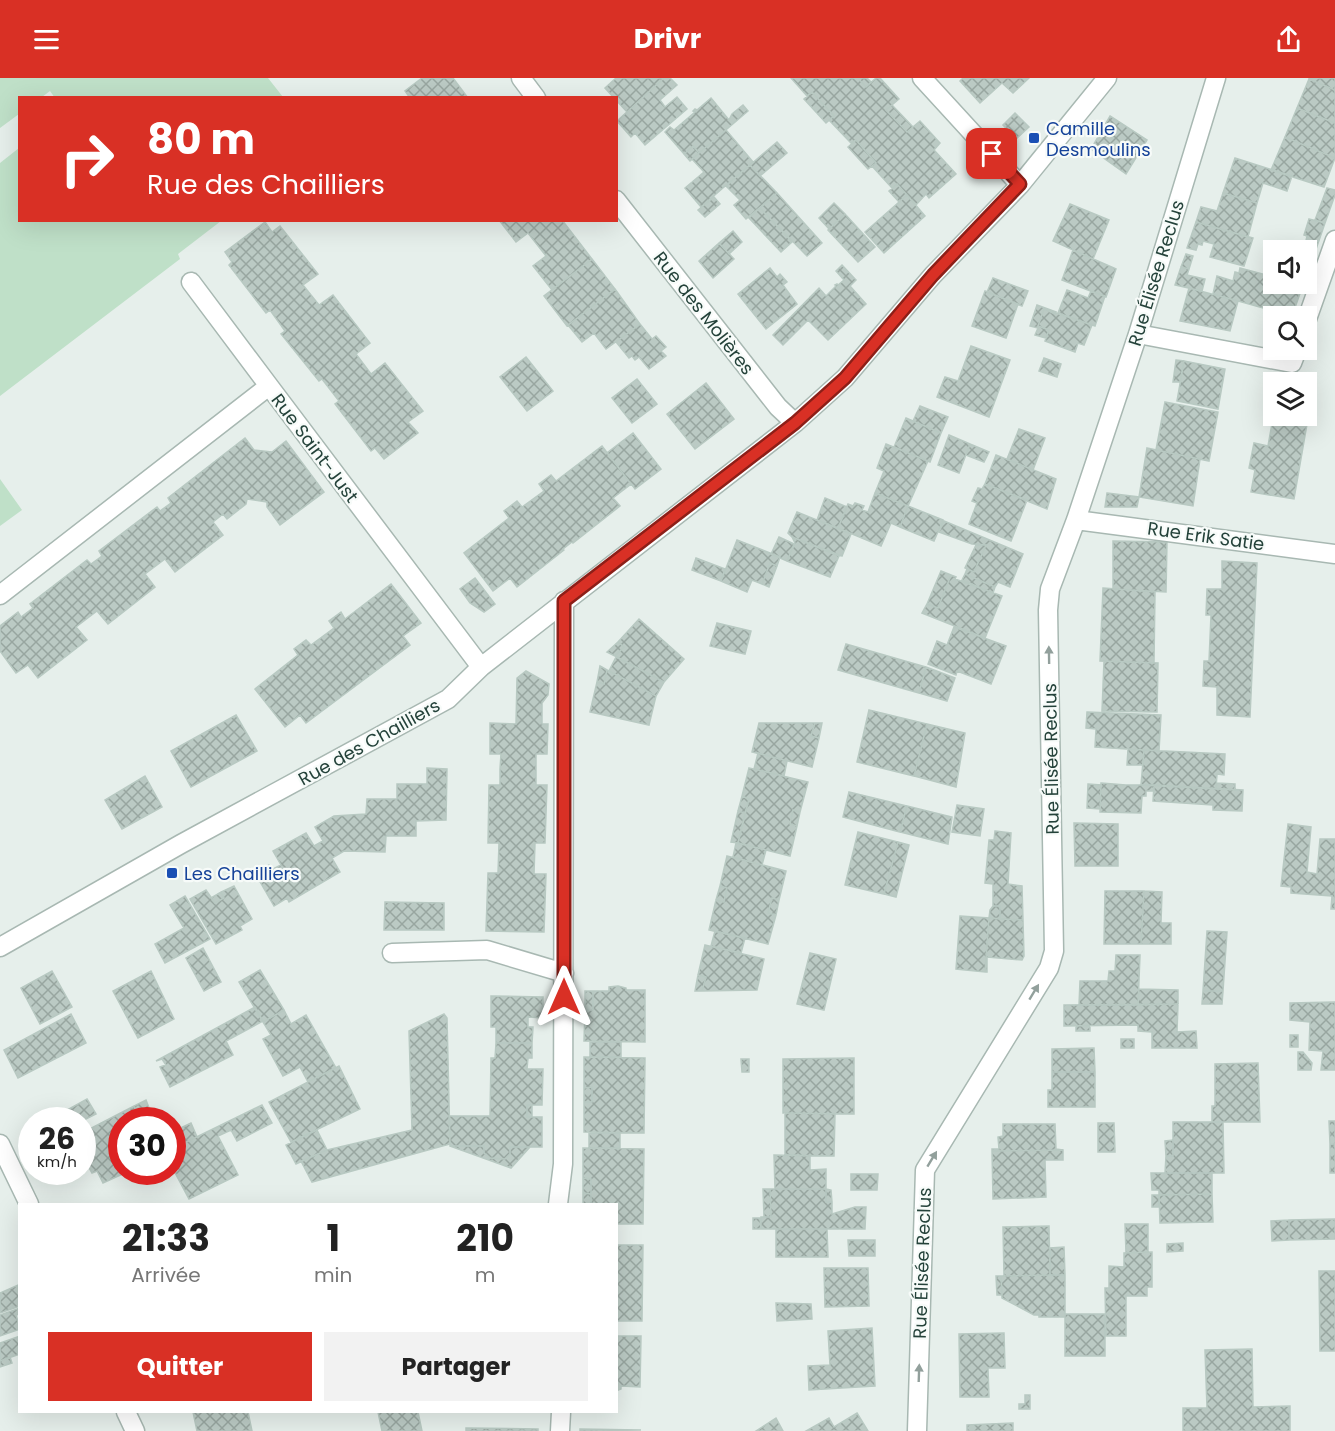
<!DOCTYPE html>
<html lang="fr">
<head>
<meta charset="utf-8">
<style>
  :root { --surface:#fff; --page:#f2f2f2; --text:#222; --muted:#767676; --accent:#d93025 }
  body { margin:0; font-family:Poppins,sans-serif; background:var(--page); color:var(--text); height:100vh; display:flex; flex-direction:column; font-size:22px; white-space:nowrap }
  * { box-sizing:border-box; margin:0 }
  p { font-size:20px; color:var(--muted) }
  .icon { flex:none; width:33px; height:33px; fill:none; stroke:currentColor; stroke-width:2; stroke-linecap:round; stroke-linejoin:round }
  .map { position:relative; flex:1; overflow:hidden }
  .panel { position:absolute; left:18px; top:1125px; width:600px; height:210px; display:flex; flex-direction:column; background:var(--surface); border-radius:0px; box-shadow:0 6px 24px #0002 }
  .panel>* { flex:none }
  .guide { position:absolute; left:18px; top:18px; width:600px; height:126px; border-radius:0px; box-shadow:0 6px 24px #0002; background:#d93025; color:#fff; overflow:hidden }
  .buttons { position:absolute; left:1263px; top:162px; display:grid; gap:12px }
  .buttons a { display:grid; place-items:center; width:54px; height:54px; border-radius:0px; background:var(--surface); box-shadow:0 6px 24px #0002; font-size:30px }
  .speed { position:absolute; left:18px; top:1029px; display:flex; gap:12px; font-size:30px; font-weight:700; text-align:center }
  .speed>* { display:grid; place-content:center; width:78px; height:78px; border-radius:50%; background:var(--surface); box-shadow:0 6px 24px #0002; line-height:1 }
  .speed small { font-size:15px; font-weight:400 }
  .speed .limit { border:9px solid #d22; background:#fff; color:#111 }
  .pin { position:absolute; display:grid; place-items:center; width:51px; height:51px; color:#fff; margin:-26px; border-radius:12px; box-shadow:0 3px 9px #0006 }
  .me { position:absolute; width:66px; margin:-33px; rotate:0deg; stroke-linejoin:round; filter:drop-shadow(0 0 4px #0008) }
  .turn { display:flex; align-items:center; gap:21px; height:126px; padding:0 30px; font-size:27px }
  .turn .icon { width:78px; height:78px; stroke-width:2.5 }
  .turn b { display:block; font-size:42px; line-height:51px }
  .eta { display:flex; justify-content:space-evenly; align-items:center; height:102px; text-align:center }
  .eta b { font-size:36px; font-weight:700; line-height:42px }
  .cta { display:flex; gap:12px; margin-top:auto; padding:12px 30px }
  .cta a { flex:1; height:69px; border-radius:0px; background:var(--accent); color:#fff; font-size:24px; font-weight:700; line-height:69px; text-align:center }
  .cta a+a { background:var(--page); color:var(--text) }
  header { display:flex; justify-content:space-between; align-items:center; height:78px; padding:0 30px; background:var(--accent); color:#fff; font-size:27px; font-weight:700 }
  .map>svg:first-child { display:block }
  .green { fill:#bfe0c8 }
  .building { fill:url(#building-cross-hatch); stroke:#b8c9c2; stroke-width:1.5 }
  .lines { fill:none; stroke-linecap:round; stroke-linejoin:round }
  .minor-casing { stroke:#a8b8b2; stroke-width:21 }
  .minor { stroke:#fff; stroke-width:18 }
  .oneway { fill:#92a09c }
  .route-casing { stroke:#8d1f18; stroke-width:15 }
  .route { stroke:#d93025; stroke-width:10 }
  .transit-dot { fill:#1a4fb4; stroke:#f7fbf9; stroke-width:2 }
  .labels { text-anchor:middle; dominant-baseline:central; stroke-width:4.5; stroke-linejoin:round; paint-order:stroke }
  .transit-label { font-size:18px; fill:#164399; stroke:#f7fbf9; text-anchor:start }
  .street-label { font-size:18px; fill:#24423a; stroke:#f7fbf9 }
</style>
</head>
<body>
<header><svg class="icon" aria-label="menu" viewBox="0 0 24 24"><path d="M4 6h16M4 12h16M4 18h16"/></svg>Drivr<svg class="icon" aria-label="share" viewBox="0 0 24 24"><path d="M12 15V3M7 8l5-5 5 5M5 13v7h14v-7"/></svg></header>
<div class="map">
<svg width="1335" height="1353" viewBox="0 0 1335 1353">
  <defs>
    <pattern id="building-cross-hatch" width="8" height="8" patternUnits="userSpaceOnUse" patternTransform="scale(1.5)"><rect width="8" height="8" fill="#bbcac4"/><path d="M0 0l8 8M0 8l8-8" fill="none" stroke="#98a6a0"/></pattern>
  </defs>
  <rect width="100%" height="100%" fill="#e6efeb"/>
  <path class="green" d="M0,0h268l15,19 -228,1 -5,-7 -8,6 -22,1 -1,16 -19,14z
    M19,70l1,72 201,1 -43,33 2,5 -180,137v-233z
    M0,401l22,31 -22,16z"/>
  <path class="building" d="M422,0h31l15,20h-58l-5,-7z
    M616,0h48l-37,34 -11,-12v-2h-2l-9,-10z
    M664,0h6l7,7 -17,15 5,7 12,-10 10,12 -42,36 -10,-12 -4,4 -14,-16z
    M791,0h67l8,9 10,-9h4l19,21 -13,11 21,22 13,-11 20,22 -6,7 22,24 -27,24 -3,-4 -10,11 -19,-21 -5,4 -20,-22 4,-3 -20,-23 -5,3 -22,-23 5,-4 -22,-24 -5,4z
    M858,0h9l4,4 -5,5z
    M963,0h66l-16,15 -11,-10 -22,20 -20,-22z
    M1309,0h26v12l-26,-11z
    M1309,1l26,11v33l-38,-15z
    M812,14l22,24 -8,7 -22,-24z
    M711,20l18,22 3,-6 11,-9 5,6 -49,42 -6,-7 -9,8 -19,-22 5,-5 4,3 21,-18 -2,-1 2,-2 2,1z
    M892,27l21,22 -6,5 -21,-22z
    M1297,30l38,15v35l-50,-21z
    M1015,35l14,14 -13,12 -13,-14z
    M1110,38l37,24 -21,34 -35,-25z
    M726,52l27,32 -52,45 -16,-19 19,-16 -12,-13z
    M1285,59l50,21 -11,29 -53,-17z
    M856,62l20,23 -8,6 -20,-22z
    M777,64l10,11 -27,23 -10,-11z
    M693,68l6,7 -9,8 -6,-7z
    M1235,80l57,18 -5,15 -24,-8 -6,20 -34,-10z
    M750,87l27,28 -31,26 -12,-14 6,-5 -14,-14z
    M897,106l10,11 -8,7 -10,-11z
    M1327,110l8,2v5l-10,28 -10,-3z
    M777,115l45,50 -15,13 -47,-48z
    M1223,115l34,10 -9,34 -52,-15 5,-15 16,4z
    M907,117l18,21 -41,37 -19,-21z
    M714,119l6,7 -15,13 -7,-7z
    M834,125l11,11 -16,15 -10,-11z
    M1070,126l39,16 -16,39 -40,-18z
    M760,130l32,34 -11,10 -32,-34z
    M845,136l30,33 -17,15 -30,-32z
    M1309,141l16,4 -11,32 -10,-5 3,-14 -3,-1z
    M499,142h63l30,39 -40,31 -19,-24 13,-10 -18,-23 -12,9z
    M265,144l7,10 8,-6 38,48 -15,11 16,20 14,-10 37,48 -14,11 15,20 14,-11 38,48 -15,11 10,11 -34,26 -9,-11 -4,3 -36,-47 4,-3 -17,-22 -3,2 -38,-47 4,-3 -15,-21 -4,3 -37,-48 3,-3 -7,-10z
    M1196,144l57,16 -9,28 -34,-9 4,-13 -11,-3 -1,4 -4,-1 -2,6 -9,-2z
    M733,153l9,11 -13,12 -10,-11z
    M719,165l15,16 -21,19 -14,-17z
    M1073,172l43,19 -10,28 -44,-17z
    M1186,176l7,2 -4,13 -8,-2z
    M592,181l23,30 -48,37 -23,-30z
    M842,187l14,15 -6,6 16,18 -38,36 -20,-20 -25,25 -10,-10 46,-47 7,8 10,-10 -1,-1 2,-1 1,1 6,-5 -8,-9z
    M1181,189l8,2 -2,6 18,4 -3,12 -27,-6z
    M770,190l7,9 3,-3 7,8 -4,3 14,19 -31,25 -28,-35z
    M1240,190l34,9v7l29,1 -11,31 -79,-22 4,-18 16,5 2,-9 4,1z
    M993,200l35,13 -6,15 -35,-14z
    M1189,210l49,13 -8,30 -50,-10z
    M615,211l25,35 -34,25 -12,-16 -12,9 -14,-17z
    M1067,212l21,8 3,-7 14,5 -10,30 -37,-13z
    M985,213l33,13 -12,34 -34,-12z
    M1037,227l19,7 -1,2 -11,-5 -6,17 11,4 -3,8 -11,-3 3,-7 -8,-2z
    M1044,231l48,16 -8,20 -6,-2 -3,9 -30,-11 4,-11 -11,-4z
    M1273,232l19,6h-18v24l-9,-1z
    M640,246l12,15 4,-3 10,11 -5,4 5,5 -17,13 -10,-12 -4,3 -3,-4 -3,2 -13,-16z
    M971,268l39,14 -21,57 -52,-20 8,-20 13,4z
    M526,279l27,34 -26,20 -27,-34z
    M1044,280l17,6 -4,13 -18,-6z
    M1176,282l8,1 -4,21h-7z
    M1184,283l41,8 -7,40 -41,-8z
    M637,301l20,25 -25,19 -20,-25z
    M706,305l28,36 -39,30 -28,-35z
    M1165,324l53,10 -9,49 -53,-11z
    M920,328l28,11 -7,16 -28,-12z
    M906,340l35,15 -11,29 -36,-15z
    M1273,340l34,6 -13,75 -43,-7 4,-22 -6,-2 5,-25 14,3z
    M1019,351l26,9 -12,32 -26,-11z
    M633,355l28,36 -26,20 -28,-36z
    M949,357l21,9 -11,29 -21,-8z
    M245,360l9,12 18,2 14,-11 38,51 -44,33 -13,-18v-5l-20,-3 -1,5 -19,15 -4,-5 -10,8 10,13 -48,37 -10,-13 -20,15 10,13 -47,37 -11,-13 -21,16 11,13 -49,38 -10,-13 -12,8 -16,-22v-25l18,-14 3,5 12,-9 -3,-4 57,-44 4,4 11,-8 -3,-5 58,-44 3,4 11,-8 -3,-5z
    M886,366l42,17 -20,45 -33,-13 9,-22 -7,-3z
    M970,366l19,8 -5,10 -18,-7z
    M602,368l29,38 -18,14 7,8 -47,37 -1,-1 -9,7 1,1 -47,37 -7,-9 -17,13 -29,-38 45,-35 -5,-7 13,-10 5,6 22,-16 -5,-7 12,-9 5,6z
    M1147,370l53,11 -7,47 -54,-9z
    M996,377l60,24 -9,30 -62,-25z
    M985,406l42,16 -16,41 -42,-17 8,-21 -5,-2 6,-13 4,1z
    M875,415l33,13 -8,21 -9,-4 -10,23 -43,-18 10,-24 5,2 2,-3 9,3 -2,4 6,2z
    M1107,415l32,4 -2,10h-32z
    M825,420l22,9 -9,21 -21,-8z
    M908,428l35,14 -9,21 -34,-14z
    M797,434l54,22 -9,22 -50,-19 -4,-4z
    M944,443l79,33 -13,33 -12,-5 -3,5 -30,-13 2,-5 7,3 12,-27 -14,-1 -33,-12z
    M779,459l15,7 -7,17 -16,-7z
    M792,459l47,19 -9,21 -43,-16 8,-18z
    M737,462l43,17 -3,9 -7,-3 -8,21 -10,-4 -5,12 -26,-11z
    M1113,463l54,1 -1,50 -53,-3z
    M976,467h10l-12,27 -9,-4z
    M696,480l29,11 -4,12 -29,-11z
    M1222,483l35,2 -7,154 -33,-2v-28l-14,-1 1,-25h5l2,-46h-5l1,-26h15z
    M770,485l7,3 -8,21 -7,-3z
    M941,493l10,4 -13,33 -11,-4z
    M965,496l30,13 -2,6 -31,-13z
    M951,497l5,2 -1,2 47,17 -17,42 -63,-25 5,-9 11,4z
    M475,500l20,26 -11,8 -14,-9 -10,-14z
    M391,506l30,39 -18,13 7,9 -104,78 -6,-8 -15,12 -30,-38 43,-34 -4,-6 12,-9 5,5 23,-17 -5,-7 12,-9 4,7z
    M1103,510l52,4 -1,71 -54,-2z
    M639,541l45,40 -20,23 -49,-26 9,-9 -6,-5z
    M717,545l34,8 -6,23 -35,-8z
    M954,549l52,19 -15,38 -34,-13 -1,4 -28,-11 9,-23 10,4z
    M618,564l6,5 -9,9 -8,-4z
    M846,566l80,23 -7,26 -81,-23z
    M616,579l48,25 -8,14 -47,-25z
    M1104,583l54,2 -1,49 -55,-1z
    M600,588l7,4 -3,14 -7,-2z
    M926,589l29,11 -8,23 -28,-8z
    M607,592l49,26 -7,29 -59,-13 7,-30 7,2z
    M526,593l23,13 -1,11 -6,8v21h6l-1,30h-11v31h11l-2,58h-10l-1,31h12l-2,58 -58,-1 2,-58h10l1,-30h-11l1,-58h11v-16l1,-15h-11v-31l26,1 1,-46z
    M869,632l58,14 -13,52 -57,-14z
    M1087,634l74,3 -2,36 -64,-4 1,-18 -10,-1z
    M236,637l21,36 -66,36 -20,-36z
    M759,645h56l-4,13 8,2 -7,29 -60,-15z
    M815,645h7l-3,15 -8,-2z
    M927,646l38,9 -9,54 -42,-11z
    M1128,671l16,1 -1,15h-16z
    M1144,672l81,4 -1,21 -7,-1 -1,15 -75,-4z
    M758,675l29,8 -3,15 -30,-7z
    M427,690l20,1 -1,51 -30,1v15h-30l-1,16 -41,-1 -12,7 8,14 -51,30 -2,-4 -13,8 -19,-33 14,-8 2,5 10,-5 -8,-14 33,-18 8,13 9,-5 -8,-14 19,-11 32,-2 1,-15h30v-15h30z
    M749,690l59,14 -8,30 -7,-2 -3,14 7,2 -7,30 -52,-13 11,-44 -7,-3z
    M145,698l17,31 -40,22 -17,-29z
    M1101,705l25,2h28v6h-8v5h-4l-1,17 -41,-1z
    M1217,705l18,1v6l-19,-1z
    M1088,706l13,1 -1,24 -13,-1z
    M1154,707l89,5 -1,21 -29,-1v-5l-60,-4z
    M849,714l58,14 -7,26 -57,-15z
    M742,718l7,3 -4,14 -7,-2z
    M957,727l27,4 -4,27 -28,-4z
    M907,728l45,11 -4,27 -48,-12z
    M793,732l7,2 -3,14 -7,-2z
    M738,733l7,2 -7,30 -7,-1z
    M1074,745l44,1v42h-43z
    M1288,746l23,3 -4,45 10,2 3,-35h15v70h-4l1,-13 -41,-3v-6l-10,-1z
    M995,753l16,2 -3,51 14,2 1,34 -23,-1v-13h-7v-22l-8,-1 4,-43h5z
    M858,754l40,10 -14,52 -39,-9z
    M898,764l11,3 -13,52 -12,-3z
    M736,765l30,7 -4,15 -29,-8z
    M727,778l59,15 -7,29 -7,-2 -4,15 8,2 -8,29 -59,-14 7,-30 8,2 3,-14 -7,-2z
    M234,808l18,33 -12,7 2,4 -26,14 -26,-45 16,-9 9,13 9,-5 -3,-6z
    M720,808l7,2 -3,14 -8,-2z
    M1105,813h39l-3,53h-37z
    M1144,813l18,1 -1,31h10v21h-30z
    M221,814l3,6 -9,5 -4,-5z
    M185,818l25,43 -45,24 -10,-19 29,-16 -14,-23z
    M772,820l7,2 -3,15 -8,-2z
    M385,824l59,1v27h-60z
    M993,828h7v13l-11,-1 1,-8z
    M960,838l29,2 -4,54 -29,-3z
    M989,840l34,2 1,36 -2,4 -35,-3v15h-2z
    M715,853l30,7 -4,15 -30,-7z
    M1207,853l20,1 -4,59h-20z
    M705,867l59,14 -7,31 -55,1 4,-14 -8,-2z
    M203,870l18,34 -17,9 -18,-33z
    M810,875l26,6 -12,51 -27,-6z
    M1116,877h24l-2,50h-59l1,-24h28l1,-10h6z
    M260,892l24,40 -21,12 -24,-40z
    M52,893l20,36 -32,17 -19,-36z
    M151,893l23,48 -36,19 -25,-47z
    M698,897l8,2 -4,14h-7z
    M618,908l8,2v2h19v52l-61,-1 1,-31h8v-19h16v-4z
    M1139,911l39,1v14l-40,1z
    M585,913h8v19h-8z
    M1203,913h20l-1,13h-20z
    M491,918l52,1v21l-15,-1v10h5l-1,16h-36v-16h-5z
    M1335,924v68h-14l2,-19 -14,-1 1,-28 -20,-2v-17z
    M1178,926l-1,28 19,-1 1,17h-45v-16l-14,-1v-6l-74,1v-21z
    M255,929l8,14 -37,20 7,14 -63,32 -10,-20 6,-2 -4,-6 -6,2z
    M284,932l7,14 15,-9 30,53 -28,14 -8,-15 -17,9 -20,-37 8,-4 -8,-13z
    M71,936l15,29 -68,35 -14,-28z
    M444,936l3,4 3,126 -138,38 -11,-21 26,-11 85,-20 -3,-99z
    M1076,948h14v5h-14z
    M1290,957h8v12h-8z
    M1121,961h13v9h-13z
    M590,964h31v15h-31z
    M496,965h36v15h-4l-1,11h16l-1,36h-15v12h15v30h-32v7l-5,5 -15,-1 -6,-5v-7h-34v-2l-1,-28h41l1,-58h4z
    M1094,970l1,24h-43v-23z
    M1298,974h5l9,11 -1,7h-13z
    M584,979l61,1 -1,75 -60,-1v-30h8v-15l-8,1z
    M854,980v56l-71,-1v-54z
    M741,981h8v13h-7z
    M1258,985l2,59h-48v-16h3v-42z
    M339,988l21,43 -69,33 -22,-40z
    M1052,994h43v35h-47v-17h4z
    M592,1009v15h-8v-14z
    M87,1021l9,15 -14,7 -21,-1 -3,-5z
    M146,1022l5,13 -11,5 -6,-12z
    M262,1027l10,18 -35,18 -6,-11 -13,6 20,39 -49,24 -17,-32v-18z
    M527,1027h5v12h-5z
    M134,1028l7,14h-19v52h5l-24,11 -6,-12 -5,2 -10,-18v-7l3,-1 -3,-14z
    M785,1035l50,1 -1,42 -49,-1z
    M1329,1043h6v23h-5z
    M1173,1044h50l1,51h-59l1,-17h7z
    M191,1045l6,14 -25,12v-17z
    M1098,1045h16l1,29h-17z
    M1003,1046h52l1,25 7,1 -71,1v-2h7l-1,-12 5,-1z
    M317,1052l10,20 -31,14 -10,-19z
    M589,1055h31v15h-31z
    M1173,1062v16h-7l-1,-15z
    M1330,1066h5v29h-5z
    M450,1068h34v7l6,5 15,1 5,-5v-7h20l-19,21z
    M583,1070l61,1 -1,75h-27v-20h-25v-25l-8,-1z
    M1063,1072v10h-18l1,37 -53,2 -1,-48z
    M774,1077l36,1v14l16,-1v20h-51z
    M1151,1095h61v21l-53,1v-5h-7z
    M851,1096h27l-1,16h-26z
    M583,1100l8,1v15l-8,-1z
    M763,1111h7l1,28h-7z
    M770,1111h56v13h6v12l23,-7h11l-1,22h-104v-12h10z
    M826,1111l5,1 1,12h-6z
    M583,1115l8,1v10h-8z
    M1212,1116l1,28 -53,1 -1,-28z
    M1152,1117h7v12h-7z
    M753,1140h7l1,11h-8z
    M1335,1141v20l-46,1v-20z
    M1289,1142v20l-17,1 -1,-20z
    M1125,1146h23v28l-22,1z
    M1049,1148l1,49 -46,1 -1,-49z
    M776,1151h51l1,28h-52z
    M848,1162h27v16h-26z
    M1183,1165v8l-16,1v-8z
    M616,1167h27l-1,76h-26z
    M1064,1169l1,28h-15v-27z
    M1152,1174v35h-5v9h-21v40h-20l-1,-48h4v-22l15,1v-14z
    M824,1190h44l1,38 -44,1z
    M1319,1193h16v80h-15z
    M1050,1197h15v42h-26v-2h-5l-32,-17 -1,-22z
    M996,1198h5l1,19h-5z
    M18,1207l2,21 -20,7v-20z
    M776,1225l35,1 1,15 -35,2z
    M20,1230v6l-4,1 4,14 -20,7v-21z
    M1065,1236h40v42h-40z
    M872,1250l3,58 -66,4 -1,-24 22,-1 -2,-34z
    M1004,1255l1,35h-17l1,29h-29l-1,-63z
    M20,1258v18l-20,7v-18z
    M616,1258h25l-1,51 -19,-1v3l-5,2z
    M1252,1271l1,58 37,-1v25h-107v-23h24l-2,-58z
    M10,1279l2,6 -12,4v-6z
    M1025,1317h5v14h-11v-5h6z
    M193,1334h55l4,19h-55z
    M378,1334h40l4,19h-40z
    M857,1335l11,18h-62l23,-13 5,9z
    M776,1340l7,13h-27z
    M1013,1345v8h-46v-6z
    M466,1350l72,1v2h-72z
    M580,1351l61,1 -61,1z"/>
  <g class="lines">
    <g class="minor-casing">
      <path id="minor" d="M521,0l15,20
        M922,0l98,107
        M616,122l162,207 17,16
        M191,204l78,104
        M1306,244l29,-82
        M1138,256l154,29 5,-13
        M1076,442l259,34
        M0,517l269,-209 212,281
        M0,869l181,-103 267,-145 33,-32 314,-244 50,-45 88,-103 87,-90 87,-107
        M392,875l95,-3 77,23
        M0,1066l29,60
        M558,1126l5,-40 1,-563
        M126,1334l9,19
        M560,1353l1,-19
        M917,1353l8,-261 124,-202 5,-17 -6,-341 2,-21 26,-69 62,-186 78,-256"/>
    </g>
    <use href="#minor" class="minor"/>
  </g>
  <defs><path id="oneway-solid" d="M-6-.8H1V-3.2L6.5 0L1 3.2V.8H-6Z" transform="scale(1.5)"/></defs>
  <g class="oneway">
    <use href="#oneway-solid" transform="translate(1049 577) rotate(-91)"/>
    <use href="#oneway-solid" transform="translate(1034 914) rotate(-59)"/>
    <use href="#oneway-solid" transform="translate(932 1081) rotate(-59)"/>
    <use href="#oneway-solid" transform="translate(919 1295) rotate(-88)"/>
  </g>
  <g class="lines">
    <g class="route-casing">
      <path id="route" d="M564,919v-396l231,-178 50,-45 88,-103 87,-91 -28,-30"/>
    </g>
    <use href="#route" class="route"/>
  </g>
  <g class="transit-dot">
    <rect x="1028" y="54" width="12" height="12" rx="3"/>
    <rect x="166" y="789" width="12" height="12" rx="3"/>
  </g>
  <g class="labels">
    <g class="transit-label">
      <text x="1046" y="50">Camille<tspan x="1046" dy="21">Desmoulins</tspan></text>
      <text x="184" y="795">Les Chailliers</text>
    </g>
    <g class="street-label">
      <text transform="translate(1156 195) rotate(-73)">Rue Élisée Reclus</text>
      <text transform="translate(704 235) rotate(52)">Rue des Molières</text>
      <text transform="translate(315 370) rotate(53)">Rue Saint-Just</text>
      <text transform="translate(1206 458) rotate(8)">Rue Erik Satie</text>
      <text transform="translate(369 664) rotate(-29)">Rue des Chailliers</text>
      <text transform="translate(1051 681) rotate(-91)">Rue Élisée Reclus</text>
      <text transform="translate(922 1185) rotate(-88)">Rue Élisée Reclus</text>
    </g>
  </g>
</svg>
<div class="buttons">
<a><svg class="icon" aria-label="sound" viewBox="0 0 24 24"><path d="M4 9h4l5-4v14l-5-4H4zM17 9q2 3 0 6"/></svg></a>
<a><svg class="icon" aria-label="search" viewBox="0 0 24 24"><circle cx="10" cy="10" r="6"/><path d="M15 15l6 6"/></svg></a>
<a><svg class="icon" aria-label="layers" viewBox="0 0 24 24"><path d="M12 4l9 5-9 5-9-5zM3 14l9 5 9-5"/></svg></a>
</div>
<div class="speed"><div>26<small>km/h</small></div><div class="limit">30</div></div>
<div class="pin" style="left:992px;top:76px;background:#d93025"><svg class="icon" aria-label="arrive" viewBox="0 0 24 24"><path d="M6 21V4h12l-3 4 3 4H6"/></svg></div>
<svg class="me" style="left:564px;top:919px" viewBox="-20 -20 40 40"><path d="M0-17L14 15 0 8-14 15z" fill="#d93025" stroke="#fff" stroke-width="4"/></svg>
<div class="guide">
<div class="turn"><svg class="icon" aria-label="right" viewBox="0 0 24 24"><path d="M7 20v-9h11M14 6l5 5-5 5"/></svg><div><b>80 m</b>Rue des Chailliers</div></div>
</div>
<section class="panel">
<div class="eta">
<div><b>21:33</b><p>Arrivée</p></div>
<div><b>1</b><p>min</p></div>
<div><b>210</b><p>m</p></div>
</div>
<div class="cta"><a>Quitter</a><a>Partager</a></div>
</section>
</div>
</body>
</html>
